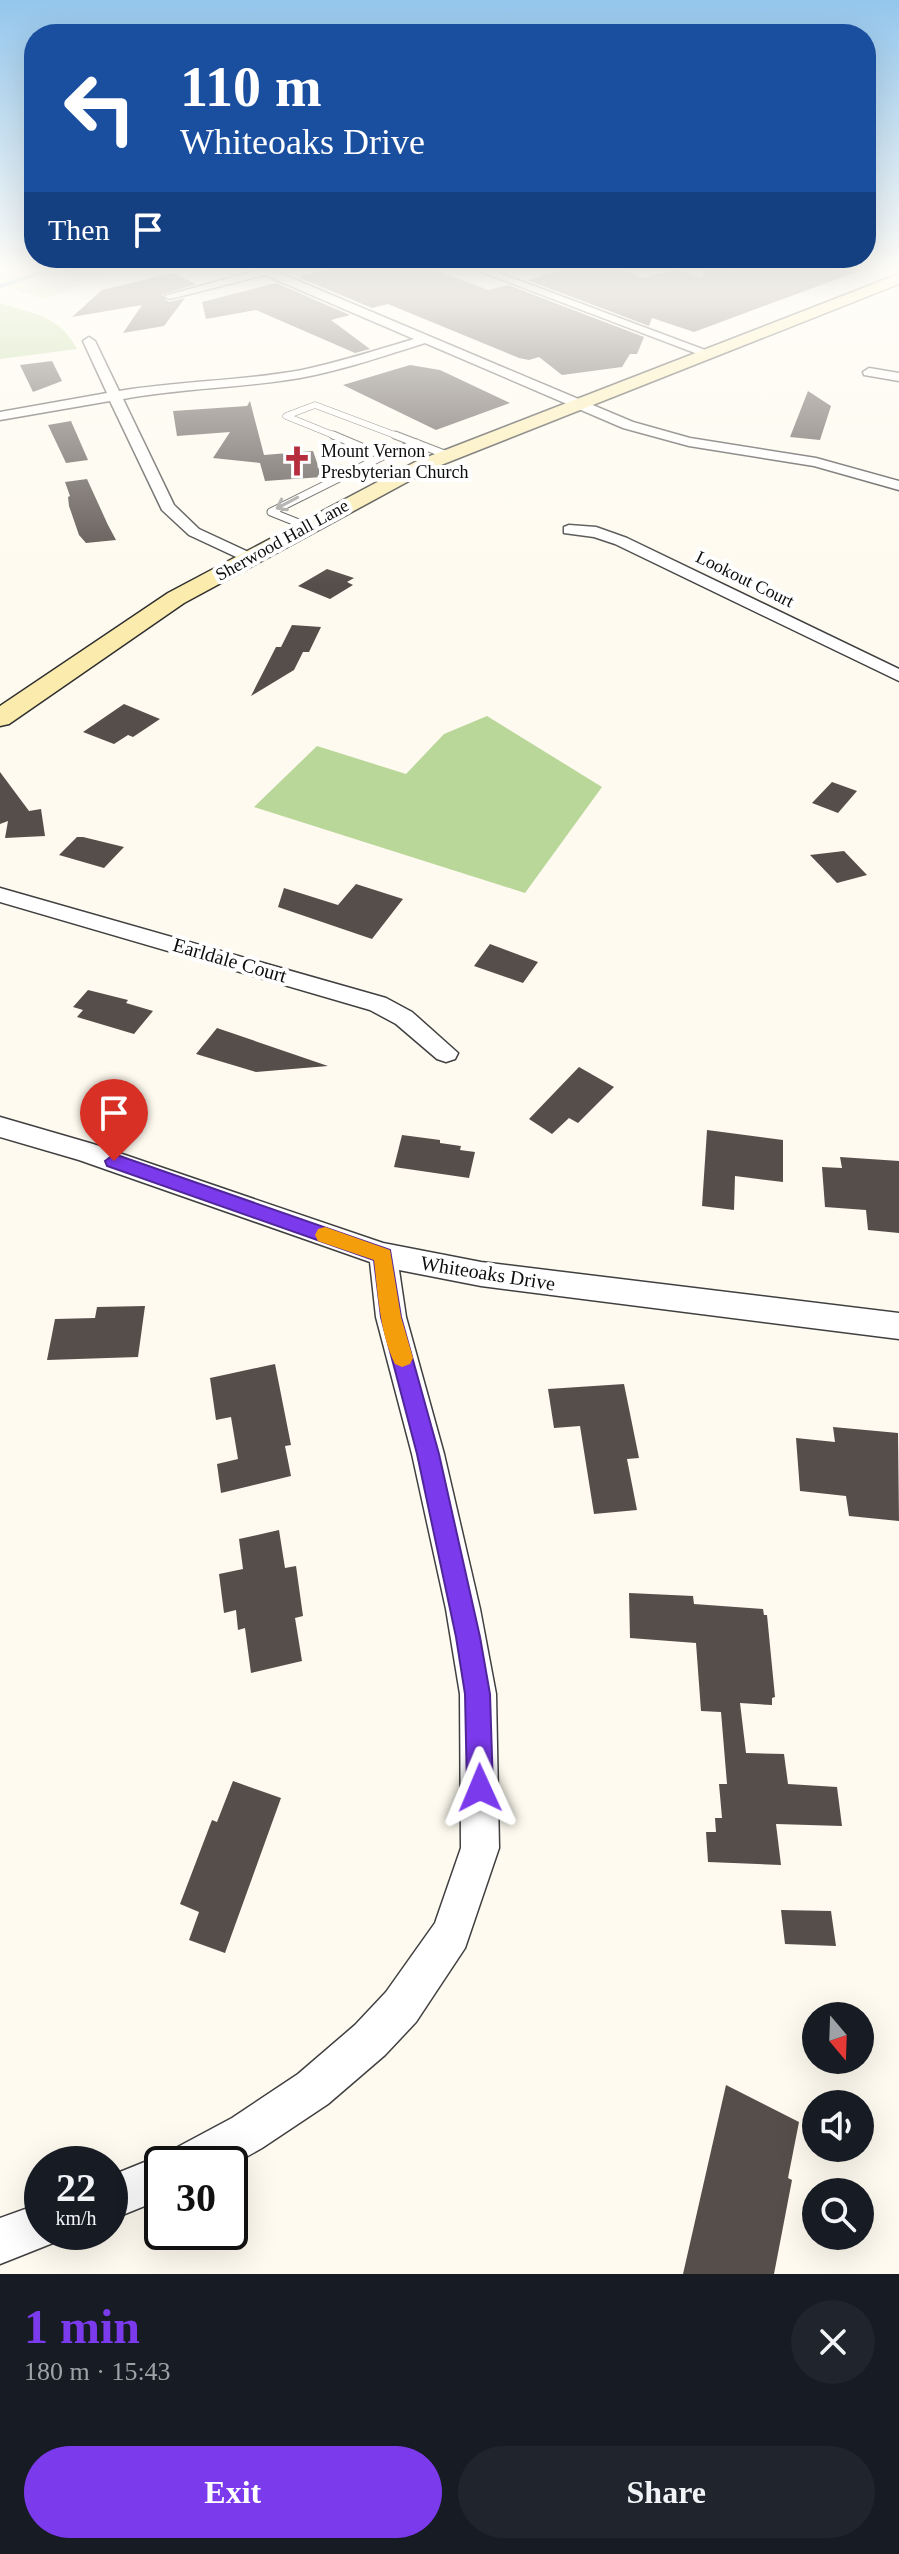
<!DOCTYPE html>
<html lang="en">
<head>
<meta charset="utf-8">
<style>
  :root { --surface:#171b24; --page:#20242c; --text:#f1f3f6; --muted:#9ea1a6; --accent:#7c3aed }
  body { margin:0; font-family:Georgia,serif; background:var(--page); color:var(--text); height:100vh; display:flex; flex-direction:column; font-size:30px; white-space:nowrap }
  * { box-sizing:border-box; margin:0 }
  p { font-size:26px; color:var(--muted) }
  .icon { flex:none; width:44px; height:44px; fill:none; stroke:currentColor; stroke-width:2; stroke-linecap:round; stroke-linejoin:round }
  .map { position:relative; height:2274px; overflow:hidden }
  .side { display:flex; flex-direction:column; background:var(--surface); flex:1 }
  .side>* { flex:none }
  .top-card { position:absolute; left:24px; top:24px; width:852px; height:244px; border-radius:32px; box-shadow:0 8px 32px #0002; background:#1a4fa0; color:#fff; overflow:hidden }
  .needle { width:52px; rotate:161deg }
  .buttons { position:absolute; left:802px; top:2002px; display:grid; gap:16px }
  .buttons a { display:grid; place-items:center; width:72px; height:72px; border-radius:50%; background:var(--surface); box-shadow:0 8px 32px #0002; font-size:40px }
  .speed { position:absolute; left:24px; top:2146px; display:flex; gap:16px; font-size:40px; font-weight:700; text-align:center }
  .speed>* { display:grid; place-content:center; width:104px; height:104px; border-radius:50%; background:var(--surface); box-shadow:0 8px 32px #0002; line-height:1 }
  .speed small { font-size:20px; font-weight:400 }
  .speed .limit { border:4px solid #111; border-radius:12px; background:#fff; color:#111 }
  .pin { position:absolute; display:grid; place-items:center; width:68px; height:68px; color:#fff; margin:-82px -34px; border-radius:50% 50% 50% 0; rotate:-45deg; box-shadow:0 0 8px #0007 }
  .pin .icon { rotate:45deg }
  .me { position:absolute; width:88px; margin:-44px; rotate:359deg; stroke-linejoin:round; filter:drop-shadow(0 0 6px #0008) }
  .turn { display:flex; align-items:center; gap:28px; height:168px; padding:0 24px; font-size:36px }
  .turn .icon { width:104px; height:104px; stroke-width:2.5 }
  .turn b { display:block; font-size:56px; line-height:68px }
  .then { display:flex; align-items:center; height:76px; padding:0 24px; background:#0003; gap:16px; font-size:30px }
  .round { display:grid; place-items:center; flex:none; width:84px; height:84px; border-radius:42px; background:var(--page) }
  .head { display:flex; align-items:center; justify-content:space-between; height:136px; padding:0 24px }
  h1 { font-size:48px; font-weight:600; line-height:60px; color:var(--accent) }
  .cta { display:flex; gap:16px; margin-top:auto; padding:16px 24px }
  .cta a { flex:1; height:92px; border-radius:48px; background:var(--accent); color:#fff; font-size:32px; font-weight:600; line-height:92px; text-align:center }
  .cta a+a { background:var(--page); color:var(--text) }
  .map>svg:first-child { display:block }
  .green { fill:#d5e7ba }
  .forest { fill:#bad79a }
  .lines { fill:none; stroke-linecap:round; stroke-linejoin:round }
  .stream { stroke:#419bc6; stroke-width:4 }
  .building { fill:#564e4a }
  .service-far1-casing { stroke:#404040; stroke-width:7 }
  .service-casing { stroke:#404040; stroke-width:9 }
  .minor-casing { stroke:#404040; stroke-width:3 }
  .secondary-casing { stroke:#2f2f2f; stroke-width:3 }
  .service-far1 { stroke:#fff; stroke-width:6 }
  .service { stroke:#fff; stroke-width:7 }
  .minor { fill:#fff; fill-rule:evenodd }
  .secondary { fill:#fbecad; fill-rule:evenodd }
  .oneway { stroke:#9e9e9e }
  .route { fill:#7c3aed; stroke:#51269a; stroke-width:2 }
  .slow { fill:#f59e0b }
  .labels { text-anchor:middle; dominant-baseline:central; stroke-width:8; stroke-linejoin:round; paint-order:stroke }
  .far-poi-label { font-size:18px; fill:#0d0d0d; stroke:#fff; text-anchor:start }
  .far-street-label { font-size:18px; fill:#0d0d0d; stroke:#fff }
  .street-label { font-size:20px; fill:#0d0d0d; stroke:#fff }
</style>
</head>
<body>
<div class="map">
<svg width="899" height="2274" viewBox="0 0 899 2274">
  <rect width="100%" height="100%" fill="#fefaef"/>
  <path class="green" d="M0,266h139l-94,33 -45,-14z"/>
  <path class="forest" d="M0,303c34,11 59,12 77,46l-77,10z
    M487,716l115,71 -77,106 -271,-86 63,-61 89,28 38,-40z"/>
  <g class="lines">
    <path class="stream" d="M0,286l62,-20"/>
  </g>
  <path class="building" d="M342,266h82l64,24 20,-5 136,52 -7,17h-7l-8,13 -60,8 -23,-18 -10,3 -10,-2 -131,-54 -16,4 -74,-31z
    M578,266h36l29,12 33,-9 27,9 2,-12h19l11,7 6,-7 126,2 -173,64 -42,-14 -3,8 -122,-46z
    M172,273l24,11 -35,11 8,7 16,-4 -21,28 -41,7 19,-28 -70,12 30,-27z
    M276,283l74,32 -19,5 39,29 -15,4 -99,-43 -50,9 -4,-17z
    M52,361l10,20 -29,11 -13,-27z
    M410,365l30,5 70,33 -74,27 -93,-45z
    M808,391l23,15 -11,34 -30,-3z
    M250,401l14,54 49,-4 9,26 -57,4 -5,-18 -47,-5 17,-26 -53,4 -4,-25 74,-5z
    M71,421l17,39 -22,3 -18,-38z
    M87,479l21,46 8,15 -30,3 -7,-8 -10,-29 -1,-9 2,-1 -5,-14z
    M327,569l27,9 -7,4 6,3 -23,14 -32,-13z
    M292,625l29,2 -12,25h-6l-9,18 -43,26 25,-49h5z
    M124,704l36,15 -27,18 -5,-2 -14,9 -31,-12z
    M0,772l29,39 12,-2 4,27 -40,2 3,-17 -8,3z
    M832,782l25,9 -19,22 -26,-10z
    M77,837h6l41,10 -20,21 -45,-13z
    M844,851l23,24 -30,8 -27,-28z
    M356,884l47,15 -31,40 -94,-32 6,-19 54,17z
    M490,944l48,18 -15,21 -49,-17z
    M88,990l40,10 -2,3 27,8 -19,23 -57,-17 6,-7 -10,-3z
    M217,1028l111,38 -72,6 -60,-18z
    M579,1067l35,20 -36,36 -9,-5 -17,16 -23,-15z
    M707,1130l76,10v42l-48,-6 -1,34 -32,-4z
    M402,1135l38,5v3l21,3 -1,4 15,2 -6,26 -75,-11z
    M840,1157l59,4v72l-31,-3 -2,-20 -41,-3 -3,-40 20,1z
    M145,1306l-7,51 -91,3 8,-41 40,-1 2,-11z
    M275,1364l16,81 -6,1 6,30 -70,17 -4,-29 21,-5 -7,-42 -15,3 -6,-42z
    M624,1384l15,74 -12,1 10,51 -43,4 -14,-88 -26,2 -6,-39z
    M833,1427l65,6 1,88 -50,-5 -3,-20 -46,-5 -4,-53 39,4z
    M279,1530l6,38 11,-2 7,50 -8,2 7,43 -51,12 -6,-45 -7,2 -2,-20 -12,3 -5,-39 24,-5 -4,-30z
    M629,1593l64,3 1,8 69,5 1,6h3l8,82 -3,1v7l-32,-2 6,50 38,1 4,30 49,3 5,39 -66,-2 5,41 -73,-3 -2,-30h10l-1,-14h7l-3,-34h8l-6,-72 -20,-1 -5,-68 -66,-5z
    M233,1781l48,17 -56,155 -36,-13 10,-28 -19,-8 32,-84 5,2z
    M781,1910l50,1 5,35 -51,-2z
    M726,2085l73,37 -11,56 4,2 -18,94h-91z"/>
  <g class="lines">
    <g class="service-far1-casing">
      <path id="service-far1" d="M338,437l-52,-21 29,-11 85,32"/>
    </g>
    <g class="service-casing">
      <path id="service" d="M395,435l52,20
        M383,456l34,-13
        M306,526l-35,-14 112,-56 -50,-21"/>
    </g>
    <g class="minor-casing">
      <path id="minor" d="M248,266h15l370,156 57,16 126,20 83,23v9l-85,-24 -125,-20 -66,-18 -198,-85c-41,13 -82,27 -125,35 -58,10 -119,10 -177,21l51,106 25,24 56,26 2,3 -8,5 -60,-28 -27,-25 -52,-109 -110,19v-8l107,-19 -24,-52 6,-4 6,4 24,50c61,-10 123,-10 183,-21 38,-8 75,-20 112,-31l-149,-64 -95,24 -6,-3 91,-25z
        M466,266h15l232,87 -10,3z
        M727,266h11v1l-5,3z
        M869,368l30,5v8l-35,-6 -1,-3z
        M569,525l27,2 31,11 272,131v12l-284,-137 -21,-7 -30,-4v-6z
        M0,888l386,110 26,14 46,41 -3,6 -9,3 -9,-3 -41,-35 -26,-14 -370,-108z
        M0,1117l93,27 290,99 98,19 418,51v26l-418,-53 -82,-16 7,47 38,137 36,155 16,85 3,154 -34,100 -49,74 -31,33 -57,49 -66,44 -32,18 -68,-2v35l-52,21v-44l52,-21 8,3 4,-9 58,-31 66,-44 57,-49 31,-33 49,-69 26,-75 -1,-154 -14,-85 -34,-155 -36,-137 -6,-55 -291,-102 -79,-23z
        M42,2203v29h19l-3,9 -58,23v-46z"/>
    </g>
    <g class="secondary-casing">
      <path id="secondary" d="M899,274v10l-468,185 -247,134 -175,121 -9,2v-20l168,-113 249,-132z"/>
    </g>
    <use href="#service-far1" class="service-far1"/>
    <use href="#service" class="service"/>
    <use href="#minor" class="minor"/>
    <use href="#secondary" class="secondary"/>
  </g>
  <defs><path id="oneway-shaft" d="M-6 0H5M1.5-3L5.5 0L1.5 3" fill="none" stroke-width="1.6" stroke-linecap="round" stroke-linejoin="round" transform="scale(2)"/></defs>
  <use class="oneway" href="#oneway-shaft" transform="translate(287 503) rotate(152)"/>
  <linearGradient id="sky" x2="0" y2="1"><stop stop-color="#94c6ec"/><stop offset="0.46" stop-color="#fffdf8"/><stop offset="1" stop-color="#fffdf8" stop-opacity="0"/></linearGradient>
  <rect width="899" height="584" fill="url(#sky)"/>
  <path class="route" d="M114,1154l276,96 11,67 38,137 41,183 10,57 3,94 -4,10 -9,3 -9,-3 -4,-10 -2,-94 -9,-57 -39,-183 -36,-137 -7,-57 -267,-94 -2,-5z"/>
  <path class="slow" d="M325,1227l65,23 11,67 12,41 -3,6 -8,3 -7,-3c-15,-31 -17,-69 -21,-104l-56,-19 -3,-6 3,-6z"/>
  <defs>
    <g id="church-bare" transform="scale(2.4)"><path d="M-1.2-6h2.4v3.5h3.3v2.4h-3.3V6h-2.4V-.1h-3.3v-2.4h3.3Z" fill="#b62d3d" stroke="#fff" stroke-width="2.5" paint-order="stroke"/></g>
  </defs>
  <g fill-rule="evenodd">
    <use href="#church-bare" x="297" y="461"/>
  </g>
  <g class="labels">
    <g class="far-poi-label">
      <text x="321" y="451">Mount Vernon<tspan x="321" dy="21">Presbyterian Church</tspan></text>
    </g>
    <g class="far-street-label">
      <text transform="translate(282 540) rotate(-29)">Sherwood Hall Lane</text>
      <text transform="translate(745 579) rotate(26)">Lookout Court</text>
    </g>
    <g class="street-label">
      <text transform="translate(230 960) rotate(16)">Earldale Court</text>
      <text transform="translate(488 1273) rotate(9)">Whiteoaks Drive</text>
    </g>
  </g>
</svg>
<div class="buttons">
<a><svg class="needle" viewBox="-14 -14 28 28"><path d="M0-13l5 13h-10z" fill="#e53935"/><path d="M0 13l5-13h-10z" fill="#9ea1a6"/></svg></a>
<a><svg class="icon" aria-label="sound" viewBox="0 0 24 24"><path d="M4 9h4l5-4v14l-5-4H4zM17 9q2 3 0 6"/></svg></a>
<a><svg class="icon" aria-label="search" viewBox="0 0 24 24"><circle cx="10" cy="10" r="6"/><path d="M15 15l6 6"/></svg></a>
</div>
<div class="speed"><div>22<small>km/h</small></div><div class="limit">30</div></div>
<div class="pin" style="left:114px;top:1161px;background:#d93025"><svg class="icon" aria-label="arrive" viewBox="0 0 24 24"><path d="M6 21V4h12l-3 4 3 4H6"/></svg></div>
<svg class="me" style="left:480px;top:1788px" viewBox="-20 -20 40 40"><path d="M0-17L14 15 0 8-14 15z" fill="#7c3aed" stroke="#fff" stroke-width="4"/></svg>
<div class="top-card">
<div class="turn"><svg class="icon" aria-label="left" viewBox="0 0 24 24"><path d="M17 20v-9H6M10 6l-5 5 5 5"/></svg><div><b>110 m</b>Whiteoaks Drive</div></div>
<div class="then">Then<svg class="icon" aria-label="arrive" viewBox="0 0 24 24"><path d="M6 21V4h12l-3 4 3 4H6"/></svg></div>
</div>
</div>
<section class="side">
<div class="head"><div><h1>1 min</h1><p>180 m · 15:43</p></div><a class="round"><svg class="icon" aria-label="close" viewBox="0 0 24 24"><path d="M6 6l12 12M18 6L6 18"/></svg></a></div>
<div class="cta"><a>Exit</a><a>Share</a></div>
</section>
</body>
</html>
